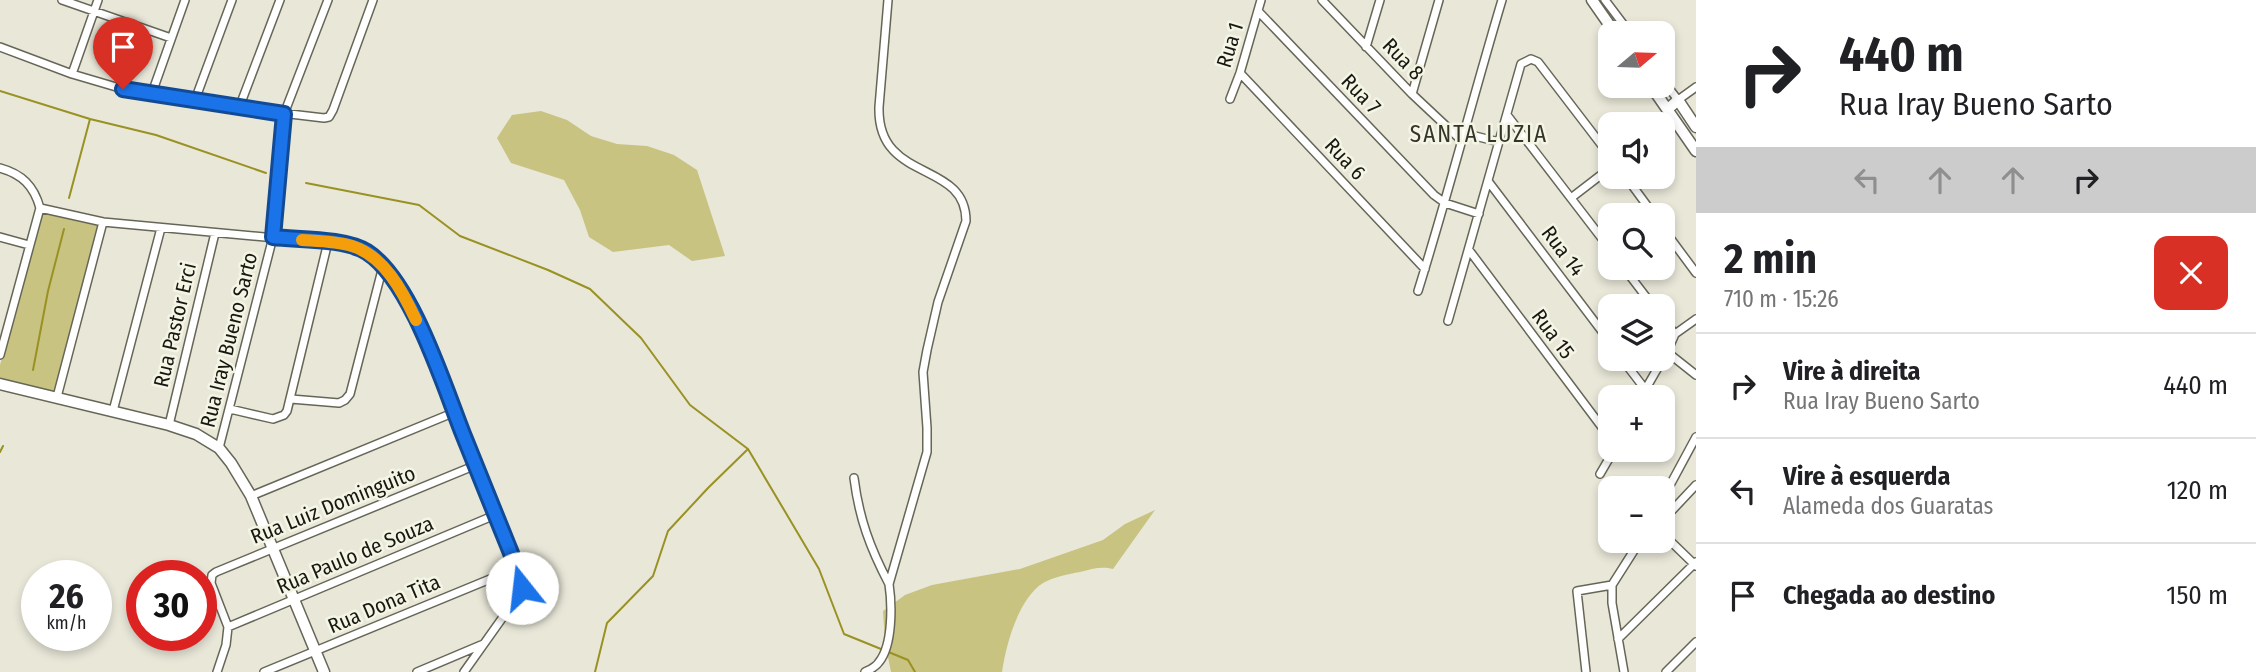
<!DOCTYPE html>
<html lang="pt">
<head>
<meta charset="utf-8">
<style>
  :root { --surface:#fff; --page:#f6f6f6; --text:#202124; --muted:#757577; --line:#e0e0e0 }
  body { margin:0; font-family:"Fira Sans Condensed",sans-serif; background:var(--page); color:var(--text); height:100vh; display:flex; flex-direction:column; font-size:26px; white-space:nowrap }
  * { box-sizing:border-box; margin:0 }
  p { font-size:23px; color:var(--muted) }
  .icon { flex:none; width:38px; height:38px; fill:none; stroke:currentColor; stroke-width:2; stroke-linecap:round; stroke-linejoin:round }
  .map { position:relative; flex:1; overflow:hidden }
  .panel { display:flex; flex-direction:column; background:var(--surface); width:560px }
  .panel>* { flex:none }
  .top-card { background:#fff; color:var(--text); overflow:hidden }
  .needle { width:46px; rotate:71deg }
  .tools { position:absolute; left:1598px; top:21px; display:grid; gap:14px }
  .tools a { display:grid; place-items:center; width:77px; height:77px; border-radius:14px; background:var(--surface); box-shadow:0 4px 10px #0003; font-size:35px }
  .speed { position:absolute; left:21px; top:560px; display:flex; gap:14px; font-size:35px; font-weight:700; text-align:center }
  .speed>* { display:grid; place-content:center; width:91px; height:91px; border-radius:50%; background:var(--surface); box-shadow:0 4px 10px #0003; line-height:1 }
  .speed small { font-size:18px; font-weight:400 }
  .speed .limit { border:10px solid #d22; background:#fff; color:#111 }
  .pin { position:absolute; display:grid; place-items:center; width:60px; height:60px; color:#fff; margin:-72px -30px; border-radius:50% 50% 50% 0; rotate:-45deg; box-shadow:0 0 7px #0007 }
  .pin .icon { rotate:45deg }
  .me { position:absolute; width:77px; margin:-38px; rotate:344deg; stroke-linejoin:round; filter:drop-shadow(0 0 5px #0008) }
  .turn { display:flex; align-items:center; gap:24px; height:147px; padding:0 28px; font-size:32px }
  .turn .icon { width:91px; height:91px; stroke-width:2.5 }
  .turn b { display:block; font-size:49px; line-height:60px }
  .lanes { display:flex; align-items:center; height:66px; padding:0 28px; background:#0003; justify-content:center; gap:35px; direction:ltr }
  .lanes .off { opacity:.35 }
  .round { display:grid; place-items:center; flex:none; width:74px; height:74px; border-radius:14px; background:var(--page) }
  .head { display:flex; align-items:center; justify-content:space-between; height:119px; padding:0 28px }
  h1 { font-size:42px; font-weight:700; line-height:52px }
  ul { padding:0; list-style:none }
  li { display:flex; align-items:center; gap:21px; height:105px; padding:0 28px; border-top:2px solid var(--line) }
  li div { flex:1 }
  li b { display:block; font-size:26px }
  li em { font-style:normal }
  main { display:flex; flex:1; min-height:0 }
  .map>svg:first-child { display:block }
  .green { fill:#c8c380 }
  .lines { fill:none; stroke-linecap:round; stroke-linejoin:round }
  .stream { stroke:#9a9123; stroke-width:2 }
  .street-casing { stroke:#666658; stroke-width:10 }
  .secondary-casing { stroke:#666658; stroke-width:13 }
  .street { stroke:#fff; stroke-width:7 }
  .secondary { stroke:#fff; stroke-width:10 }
  .route-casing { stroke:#114b97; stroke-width:18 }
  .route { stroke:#1a73e8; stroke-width:12 }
  .slow { stroke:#f59e0b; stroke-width:12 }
  .labels { text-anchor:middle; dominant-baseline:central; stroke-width:5; stroke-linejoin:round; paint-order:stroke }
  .street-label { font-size:21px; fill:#181812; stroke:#f5f5e5 }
  .neighbourhood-label { font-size:23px; letter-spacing:2px; fill:#353428; stroke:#f5f5e5 }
</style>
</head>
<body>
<main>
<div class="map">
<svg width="1696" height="672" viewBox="0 0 1696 672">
  <rect width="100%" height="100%" fill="#e8e7d8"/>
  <path class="green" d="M541,111l26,9 24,16 26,8 30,2 27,9 23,15 28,86 -33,5 -23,-16 -56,7 -24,-15 -9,-27 -16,-30 -53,-17 -14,-25 15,-23z
    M42,212l58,13 -45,168 -55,-12v-16z
    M1155,510l-42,59c-12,-3 -21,0 -33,3 -11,2 -27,5 -37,11 -25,16 -37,62 -41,89h-111l-6,-30 -2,-31 22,-16 27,-10 88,-16 83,-29 22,-16z"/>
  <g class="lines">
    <path class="stream" d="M0,91l90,28 66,16 110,38
      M306,183l113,22 41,31 88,34 42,19 51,49 49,67 58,44 71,120 25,65 37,15
      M69,198l21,-79
      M33,370l15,-79 16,-62
      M0,452l3,-6
      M886,651l22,9 7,12
      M595,672l12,-49 46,-47 15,-45 40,-43 40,-39"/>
    <g class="street-casing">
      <path id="street" d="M62,0l109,38
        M1322,0l90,94 49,46
        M1605,0l25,33
        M1258,11l176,184 11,8 34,11
        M0,47l72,27 51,15 116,19 85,10 5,-1 4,-7 40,-110
        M1366,47l14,-47
        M1240,73l185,196
        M72,74l26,-74
        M1662,79l16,21 18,-13
        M152,93l33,-93
        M1412,94l27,-94
        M1230,99l10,-26 21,-73
        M195,100l37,-100
        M239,108l41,-108
        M1507,115l103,134
        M1662,129l12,-9
        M1463,133l36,9
        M0,168c22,6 34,18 40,40l63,14 247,23 17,7 16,14 26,39 18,39 94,234 -1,15 -56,79
        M1626,177l28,38
        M1488,181l122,161
        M1571,198l39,-30
        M1662,227l34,46
        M0,237l29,8
        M1469,250l141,188
        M1624,268l29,38
        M1418,291c30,-96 55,-194 84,-291
        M1662,318l13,16
        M1448,321l73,-257 10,-5 7,3 72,94
        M1667,352l29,23
        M0,355l40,-147
        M1622,359l23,30
        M57,397l46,-175
        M1641,397l26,-45 8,-18 21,-15
        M291,399l48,4 6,-3 5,-6 33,-128
        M230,409l43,10 11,-4 3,-4 41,-169
        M113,411l48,-183
        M169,425l46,-192
        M219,448l54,-211 11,-123 44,-114
        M1600,474l14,-24
        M854,478c5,40 16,70 35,106
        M251,496l204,-84
        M1662,500l34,-63
        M1662,521l34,-36
        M1662,533l34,33
        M228,627l267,-112
        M1618,639l78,-77
        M217,672l9,-27 2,-18 -17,-44 1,-8 4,-3 260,-107
        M264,672l253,-104
        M417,672l64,-27
        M865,672c6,-3 11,-5 14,-10 14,-17 13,-58 10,-78l38,-132v-24l-4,-56 4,-22 11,-48 28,-81c0,-62 -89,-37 -87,-114l9,-107
        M1586,672l-9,-81 35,-6
        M1624,672l-12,-69v-18l28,-44
        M1666,672l30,-30"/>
    </g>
    <g class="secondary-casing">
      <path id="secondary" d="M1592,0l23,33
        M1651,86l45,65
        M1668,109l10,-9 18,27
        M0,384l169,41 27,9 23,14 12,15 20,33 73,176"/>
    </g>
    <use href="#street" class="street"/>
    <use href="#secondary" class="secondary"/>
  </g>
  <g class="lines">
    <g class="route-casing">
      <path id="route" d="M123,89l161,25 -11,123c27,3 71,1 94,15 44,28 77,134 96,182 18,45 36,90 54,134l5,20"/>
    </g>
    <use href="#route" class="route"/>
    <path class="slow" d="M302,240c16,1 34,1 50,6 32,10 50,44 64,74"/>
  </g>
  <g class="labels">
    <g class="street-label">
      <text transform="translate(1230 45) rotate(-73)">Rua 1</text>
      <text transform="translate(1403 59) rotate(46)">Rua 8</text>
      <text transform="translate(1361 94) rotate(46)">Rua 7</text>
      <text transform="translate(1345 159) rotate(47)">Rua 6</text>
      <text transform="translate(1563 251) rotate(53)">Rua 14</text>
      <text transform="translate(175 325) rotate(-77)">Rua Pastor Erci</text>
      <text transform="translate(1553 334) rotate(53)">Rua 15</text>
      <text transform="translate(229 340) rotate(-76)">Rua Iray Bueno Sarto</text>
      <text transform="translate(333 505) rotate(-22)">Rua Luiz Dominguito</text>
      <text transform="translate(355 555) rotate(-23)">Rua Paulo de Souza</text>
      <text transform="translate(384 604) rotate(-23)">Rua Dona Tita</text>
    </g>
    <g class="neighbourhood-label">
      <text x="1479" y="134">SANTA LUZIA</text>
    </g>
  </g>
</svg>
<div class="tools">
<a><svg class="needle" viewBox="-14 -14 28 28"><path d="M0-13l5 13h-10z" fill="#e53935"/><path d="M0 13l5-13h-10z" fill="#757577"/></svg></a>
<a><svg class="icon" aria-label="sound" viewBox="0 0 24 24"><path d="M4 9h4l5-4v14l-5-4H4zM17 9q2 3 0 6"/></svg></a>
<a><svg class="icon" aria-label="search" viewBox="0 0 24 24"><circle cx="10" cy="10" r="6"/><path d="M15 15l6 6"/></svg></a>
<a><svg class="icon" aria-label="layers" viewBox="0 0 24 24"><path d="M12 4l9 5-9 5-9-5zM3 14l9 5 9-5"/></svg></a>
<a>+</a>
<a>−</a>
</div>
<div class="speed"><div>26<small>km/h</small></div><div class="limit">30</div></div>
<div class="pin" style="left:123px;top:89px;background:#d93025"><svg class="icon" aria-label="arrive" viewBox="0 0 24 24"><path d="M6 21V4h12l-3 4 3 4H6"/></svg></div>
<svg class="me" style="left:522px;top:588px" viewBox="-20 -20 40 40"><circle r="19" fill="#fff"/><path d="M0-13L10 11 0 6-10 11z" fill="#1a73e8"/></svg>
</div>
<section class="panel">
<div class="top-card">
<div class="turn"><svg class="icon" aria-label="right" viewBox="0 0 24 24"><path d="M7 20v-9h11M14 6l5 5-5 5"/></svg><div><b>440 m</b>Rua Iray Bueno Sarto</div></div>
<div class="lanes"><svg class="icon off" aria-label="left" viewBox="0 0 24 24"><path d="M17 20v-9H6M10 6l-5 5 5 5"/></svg><svg class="icon off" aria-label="ahead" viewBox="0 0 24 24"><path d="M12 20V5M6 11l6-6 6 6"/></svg><svg class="icon off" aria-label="ahead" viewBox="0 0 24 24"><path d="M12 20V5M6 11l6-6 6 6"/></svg><svg class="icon" aria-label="right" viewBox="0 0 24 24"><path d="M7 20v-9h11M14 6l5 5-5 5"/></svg></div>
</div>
<div class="head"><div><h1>2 min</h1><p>710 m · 15:26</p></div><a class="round" style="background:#d93025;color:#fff"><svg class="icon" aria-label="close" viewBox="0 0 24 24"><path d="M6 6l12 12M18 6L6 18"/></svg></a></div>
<ul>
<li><svg class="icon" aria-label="right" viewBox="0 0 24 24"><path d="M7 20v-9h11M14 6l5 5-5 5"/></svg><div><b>Vire à direita</b><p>Rua Iray Bueno Sarto</p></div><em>440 m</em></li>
<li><svg class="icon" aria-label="left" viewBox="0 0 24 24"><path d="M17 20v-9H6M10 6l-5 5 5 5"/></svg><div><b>Vire à esquerda</b><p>Alameda dos Guaratas</p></div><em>120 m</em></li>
<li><svg class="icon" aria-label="arrive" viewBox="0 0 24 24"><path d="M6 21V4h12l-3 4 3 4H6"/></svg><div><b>Chegada ao destino</b></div><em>150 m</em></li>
</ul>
</section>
</main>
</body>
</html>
